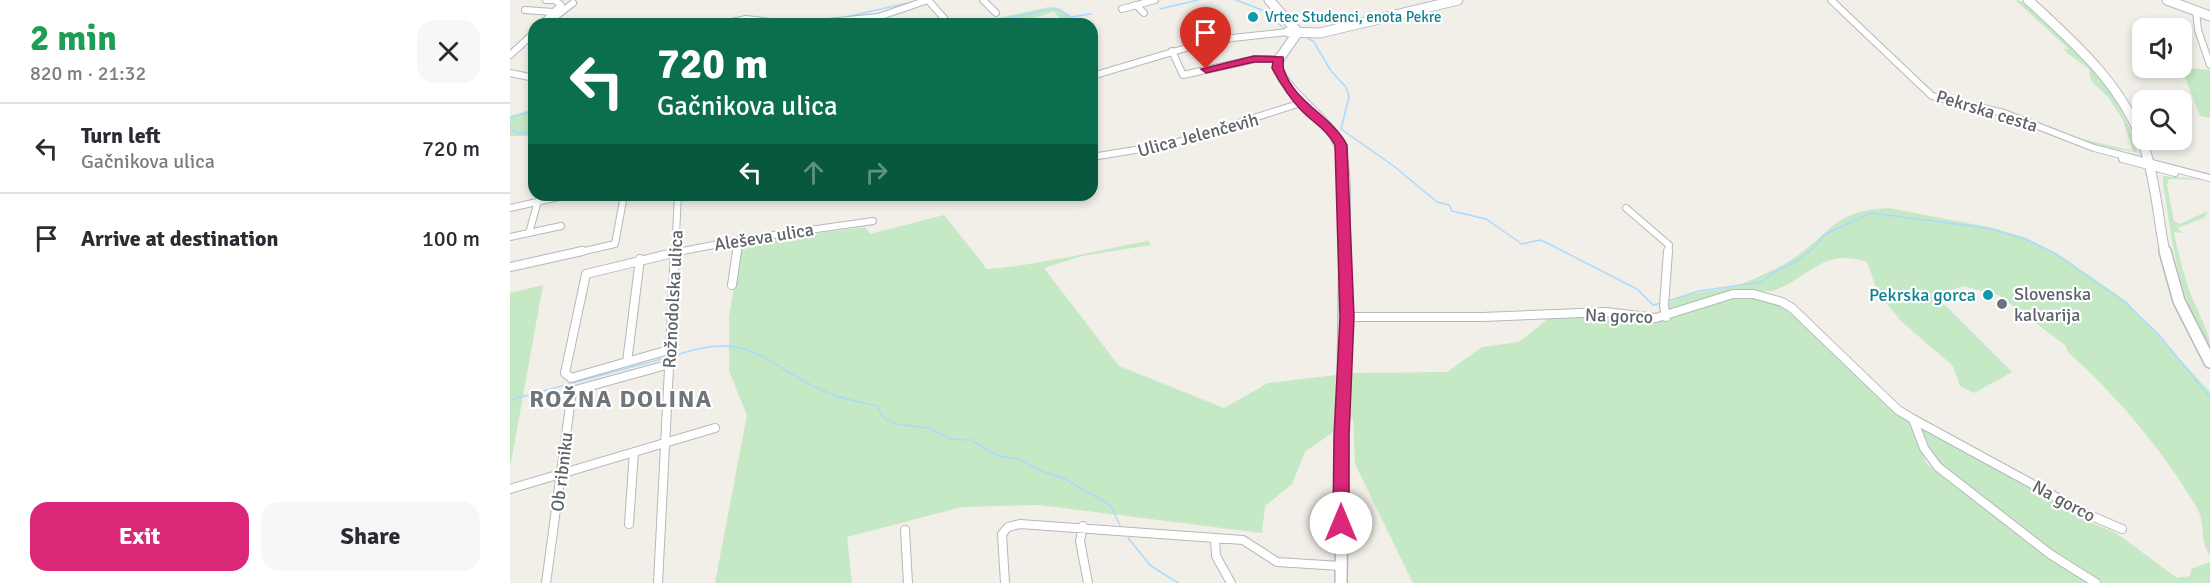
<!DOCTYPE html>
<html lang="en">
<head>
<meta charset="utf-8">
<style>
  :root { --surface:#fff; --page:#f7f7f7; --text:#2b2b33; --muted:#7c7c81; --line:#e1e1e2; --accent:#db2777 }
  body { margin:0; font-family:Signika,sans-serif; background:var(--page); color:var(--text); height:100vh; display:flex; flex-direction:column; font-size:22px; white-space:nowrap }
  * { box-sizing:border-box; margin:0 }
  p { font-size:20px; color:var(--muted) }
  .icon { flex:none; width:33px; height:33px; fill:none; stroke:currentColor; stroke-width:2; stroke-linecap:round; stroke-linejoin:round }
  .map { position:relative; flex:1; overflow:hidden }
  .details { display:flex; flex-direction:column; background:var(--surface); width:510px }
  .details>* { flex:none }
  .top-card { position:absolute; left:18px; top:18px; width:570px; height:183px; border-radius:18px; box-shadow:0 3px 9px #0003; background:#0b6e4f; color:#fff; overflow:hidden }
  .buttons { position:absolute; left:1622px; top:18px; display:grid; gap:12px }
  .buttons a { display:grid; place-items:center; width:60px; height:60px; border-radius:12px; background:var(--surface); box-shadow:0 3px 9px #0003; font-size:30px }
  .pin { position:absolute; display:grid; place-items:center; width:51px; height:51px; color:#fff; margin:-62px -26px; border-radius:50% 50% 50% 0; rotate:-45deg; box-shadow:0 0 6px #0007 }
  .pin .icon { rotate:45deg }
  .me { position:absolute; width:66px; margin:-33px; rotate:0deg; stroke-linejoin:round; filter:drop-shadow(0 0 4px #0008) }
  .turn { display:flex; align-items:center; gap:21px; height:126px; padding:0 30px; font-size:27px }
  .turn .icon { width:78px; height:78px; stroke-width:2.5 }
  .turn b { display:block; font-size:42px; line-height:51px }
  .lanes { display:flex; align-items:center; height:57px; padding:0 30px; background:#0003; justify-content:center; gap:30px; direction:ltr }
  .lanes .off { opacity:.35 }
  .round { display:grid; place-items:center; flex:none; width:63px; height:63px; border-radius:18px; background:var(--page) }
  .head { display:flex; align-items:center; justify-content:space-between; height:102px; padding:0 30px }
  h1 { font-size:36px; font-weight:700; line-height:45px; color:#1e9e55 }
  .primary-button { display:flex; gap:12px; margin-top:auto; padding:12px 30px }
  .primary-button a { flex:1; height:69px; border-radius:18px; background:var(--accent); color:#fff; font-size:24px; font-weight:700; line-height:69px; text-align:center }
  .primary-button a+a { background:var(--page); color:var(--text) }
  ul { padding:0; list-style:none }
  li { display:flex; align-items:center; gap:18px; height:90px; padding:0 30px; border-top:2px solid var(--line) }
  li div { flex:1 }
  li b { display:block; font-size:22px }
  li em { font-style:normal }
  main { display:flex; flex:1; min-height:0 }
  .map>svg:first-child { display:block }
  .green { fill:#c5e8c5 }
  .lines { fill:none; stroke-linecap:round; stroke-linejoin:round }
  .stream { stroke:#aadaff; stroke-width:1.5 }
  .street-far1-casing { stroke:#b5b8bc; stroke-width:8 }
  .street-casing { stroke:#b5b8bc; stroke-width:10 }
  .secondary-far1-casing { stroke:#b6babf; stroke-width:11 }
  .secondary-casing { stroke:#b6babf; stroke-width:14 }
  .street-far1 { stroke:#fff; stroke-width:6 }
  .street { stroke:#fff; stroke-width:8 }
  .secondary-far1 { stroke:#fff; stroke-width:9 }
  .secondary { stroke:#fff; stroke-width:11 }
  .route { fill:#db2777; stroke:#8e194d; stroke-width:1.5 }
  .culture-dot { fill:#0f9aa8; stroke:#fff; stroke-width:2 }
  .worship-dot { fill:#6b7280; stroke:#fff; stroke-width:2 }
  .labels { text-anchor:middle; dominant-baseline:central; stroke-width:4.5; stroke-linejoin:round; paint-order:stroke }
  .far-culture-label { font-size:15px; fill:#0d838f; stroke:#fff; text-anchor:start }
  .street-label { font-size:18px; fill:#5f6368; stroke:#fff }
  .worship-label { font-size:18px; fill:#5b616d; stroke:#fff; text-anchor:start }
  .culture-label { font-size:18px; fill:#0d838f; stroke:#fff; text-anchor:end }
  .district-label { font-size:24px; font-weight:bold; letter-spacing:1.5px; fill:#70757a; stroke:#fff }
</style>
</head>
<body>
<main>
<section class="details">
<div class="head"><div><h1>2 min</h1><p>820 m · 21:32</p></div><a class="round"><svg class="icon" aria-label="close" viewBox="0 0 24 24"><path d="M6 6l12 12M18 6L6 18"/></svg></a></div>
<ul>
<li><svg class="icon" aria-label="left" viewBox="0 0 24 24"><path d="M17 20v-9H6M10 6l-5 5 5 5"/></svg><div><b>Turn left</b><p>Gačnikova ulica</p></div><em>720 m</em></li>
<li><svg class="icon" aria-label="arrive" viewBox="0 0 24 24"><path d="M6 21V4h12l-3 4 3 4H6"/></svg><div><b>Arrive at destination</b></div><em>100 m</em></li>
</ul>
<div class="primary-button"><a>Exit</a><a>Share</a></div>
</section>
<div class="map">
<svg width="1700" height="583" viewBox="0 0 1700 583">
  <rect width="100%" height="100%" fill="#f1efe8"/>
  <path class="green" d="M1323,0l10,7 73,73 18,14 72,17 68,26 59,14 -10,-31 -15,-23 -17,-16 -2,-12 -22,-16 -3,-4h5l-54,-49 6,1c46,42 102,87 116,151l-41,-5 -80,-31 -84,-21 -8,-5z
    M539,7l10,1 13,10 -10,6h-7l5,-6 -6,-6 -31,9 -52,3z
    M1671,67l29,3v48l-10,-2z
    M24,109v27h-24v-20z
    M1653,176l47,4 -39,-1 -3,1 -1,5 7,36 6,3 28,-13 -4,7 -27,10 6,5 -9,-1c4,20 9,41 16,60 5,15 20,40 20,54 -25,-29 -38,-99 -43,-138 -1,-10 -5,-22 -4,-32z
    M1379,208l104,20 33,10 32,16 68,47 84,91v163c-11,-14 -4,-31 -13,-47 -35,-59 -79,-111 -130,-157l-1,-5 -67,-51 -36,-9 -19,7 -12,-1 80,80 -38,21 -14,-7 -7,-20 -51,-44 -24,-29 -11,-31c-46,-15 -57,17 -95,29 -6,1 -13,0 -19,0l38,19 121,113 14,40 19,16 -26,-54 173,98 24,10 61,45 13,-2 1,-7 19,-7v21h-797l-58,-119 -2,-46 -48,34 -13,32 -27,22 -3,27 -223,-28 -77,2 -115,30 5,46h-137l32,-168 -18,-44v-54l12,-74 124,-16 5,7 74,-19 43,54c54,-4 107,-18 161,-28l3,4 -69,11 -38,12 75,98 105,42 44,-25 85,-10 94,-1 35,-25 37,-5 36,-29 100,2c27,-30 60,-19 94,-34 14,-6 32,-14 45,-23 41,-28 39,-47 95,-50z
    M33,285l-33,183v-175z"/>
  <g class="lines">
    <path class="stream" d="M726,0l26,10 23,19
      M650,9l38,-9
      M336,17l66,-15
      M465,24l79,-15 6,1 11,7 20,-3
      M796,37l8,5 17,29 15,16 3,10 -8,32 54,38 42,35 12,3 3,6 34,8 36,25 18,-4 7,3 90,46 16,16 8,-2
      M0,118l24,-8
      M0,126l6,7 18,-1
      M1158,301l31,-10 63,-9 9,-8 27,-14 17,-13 9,-12 47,-22 116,15 38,11 31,15 69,48 34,33 51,62
      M166,355c77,-25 84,7 148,36 17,8 35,11 53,15l6,11 13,7 32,4 23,11 20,1 27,16 21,3 20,11 26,9 45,26 10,20
      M0,400l155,-42
      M618,538l23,28 27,17"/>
    <g class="street-far1-casing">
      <path id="street-far1" d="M418,0l21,24
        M473,0l13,13
        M1321,0l101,96 72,17 90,35 116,30
        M626,5l8,8
        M612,9l33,-9
        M15,10l28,2
        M1686,11l2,19 12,35
        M41,20l22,-17
        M32,24l19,-19 -6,-5h-9
        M213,24l23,-5 42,5
        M299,24l69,-7 50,-17
        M662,51l11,24 72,-16h24
        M0,55l24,-22
        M0,73l24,5
        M582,76l104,-31 36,-7 56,-6
        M582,157l80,-13 129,-41
        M1612,159l53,14
        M0,208l57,-13
        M1116,208l43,37 -1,8
        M19,233l9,-32
        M0,237l51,-11
        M66,253l39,-9 9,-49
        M163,253l66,-13 134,-19
        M165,253l3,-58
        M227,253l2,-13"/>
    </g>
    <g class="street-casing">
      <path id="street" d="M0,267l72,-16
        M222,285l5,-34
        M836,317h136l124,-5 50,6 77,-24h20l29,8 10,6 106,102 15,9 11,29 14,19 112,87 46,29
        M1156,317l-2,-11 4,-55
        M162,349l-101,29 -6,-5 21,-99 95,-23
        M117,362l13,-103
        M1403,419l174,95 35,15
        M0,489l205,-61
        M119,524l5,-72
        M573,526l-3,15 8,42
        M395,530l3,53
        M705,538l1,18 15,27
        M36,583l26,-192 98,-27
        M148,583l17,-332
        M495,583l-3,-49 6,-7 12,-3 223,16 34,22 64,4"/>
    </g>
    <g class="secondary-far1-casing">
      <path id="secondary-far1" d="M759,0l28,31
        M1518,0c46,42 98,88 117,149 11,34 13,69 20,104
        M1657,0l43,16
        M778,32l32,1 138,-33
        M788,32l-19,27 -2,9c13,26 36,40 54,63 21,26 13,88 14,122"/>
    </g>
    <g class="secondary-casing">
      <path id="secondary" d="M1655,251l14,50 31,61
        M831,583l4,-332"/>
    </g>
    <use href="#street-far1" class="street-far1"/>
    <use href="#street" class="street"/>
    <use href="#secondary-far1" class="secondary-far1"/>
    <use href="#secondary" class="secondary"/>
  </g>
  <path class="route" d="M744,56l29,1c1,4 -1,9 1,13 10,32 48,46 63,75l7,172 -5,119v87l-2,5 -6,2 -6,-2 -2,-5 1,-87 6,-119 -5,-172c-8,-15 -21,-22 -33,-34 -12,-12 -22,-28 -30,-43l1,-6h-19l-48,11 -5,-4z"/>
  <g class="culture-dot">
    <circle cx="743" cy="17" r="6"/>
    <circle cx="1478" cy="295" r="6"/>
  </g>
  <circle class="worship-dot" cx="1492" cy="304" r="6"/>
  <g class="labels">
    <g class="far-culture-label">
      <text x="755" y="17">Vrtec Studenci, enota Pekre</text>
    </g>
    <g class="street-label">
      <text transform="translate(1477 111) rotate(17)">Pekrska cesta</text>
      <text transform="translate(688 135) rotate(-15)">Ulica Jelenčevih</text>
      <text transform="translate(254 237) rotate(-9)">Aleševa ulica</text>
      <text transform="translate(163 299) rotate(-87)">Rožnodolska ulica</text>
      <text transform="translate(1109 316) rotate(2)">Na gorco</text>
      <text transform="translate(52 472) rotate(-83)">Ob ribniku</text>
      <text transform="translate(1554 501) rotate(28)">Na gorco</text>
    </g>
    <g class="worship-label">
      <text x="1504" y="294">Slovenska<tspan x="1504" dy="21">kalvarija</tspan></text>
    </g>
    <g class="culture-label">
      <text x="1466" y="295">Pekrska gorca</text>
    </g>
    <g class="district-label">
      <text x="111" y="399">ROŽNA DOLINA</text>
    </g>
  </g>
</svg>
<div class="buttons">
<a><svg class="icon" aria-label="sound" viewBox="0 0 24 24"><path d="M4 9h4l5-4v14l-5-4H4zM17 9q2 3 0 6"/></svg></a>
<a><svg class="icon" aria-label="search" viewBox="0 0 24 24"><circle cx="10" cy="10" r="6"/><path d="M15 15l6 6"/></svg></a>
</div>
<div class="pin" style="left:696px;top:69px;background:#d93025"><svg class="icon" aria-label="arrive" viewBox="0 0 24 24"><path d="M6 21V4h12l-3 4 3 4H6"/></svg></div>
<svg class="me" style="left:831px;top:523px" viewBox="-20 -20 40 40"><circle r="19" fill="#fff"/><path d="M0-13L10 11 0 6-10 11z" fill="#db2777"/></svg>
<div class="top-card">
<div class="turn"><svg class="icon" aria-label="left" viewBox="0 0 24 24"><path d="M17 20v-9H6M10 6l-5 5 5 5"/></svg><div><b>720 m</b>Gačnikova ulica</div></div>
<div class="lanes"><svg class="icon" aria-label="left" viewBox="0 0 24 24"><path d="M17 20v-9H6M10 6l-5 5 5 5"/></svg><svg class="icon off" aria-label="ahead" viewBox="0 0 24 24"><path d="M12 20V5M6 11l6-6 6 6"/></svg><svg class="icon off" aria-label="right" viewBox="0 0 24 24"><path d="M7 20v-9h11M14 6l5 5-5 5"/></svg></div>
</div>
</div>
</main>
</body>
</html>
